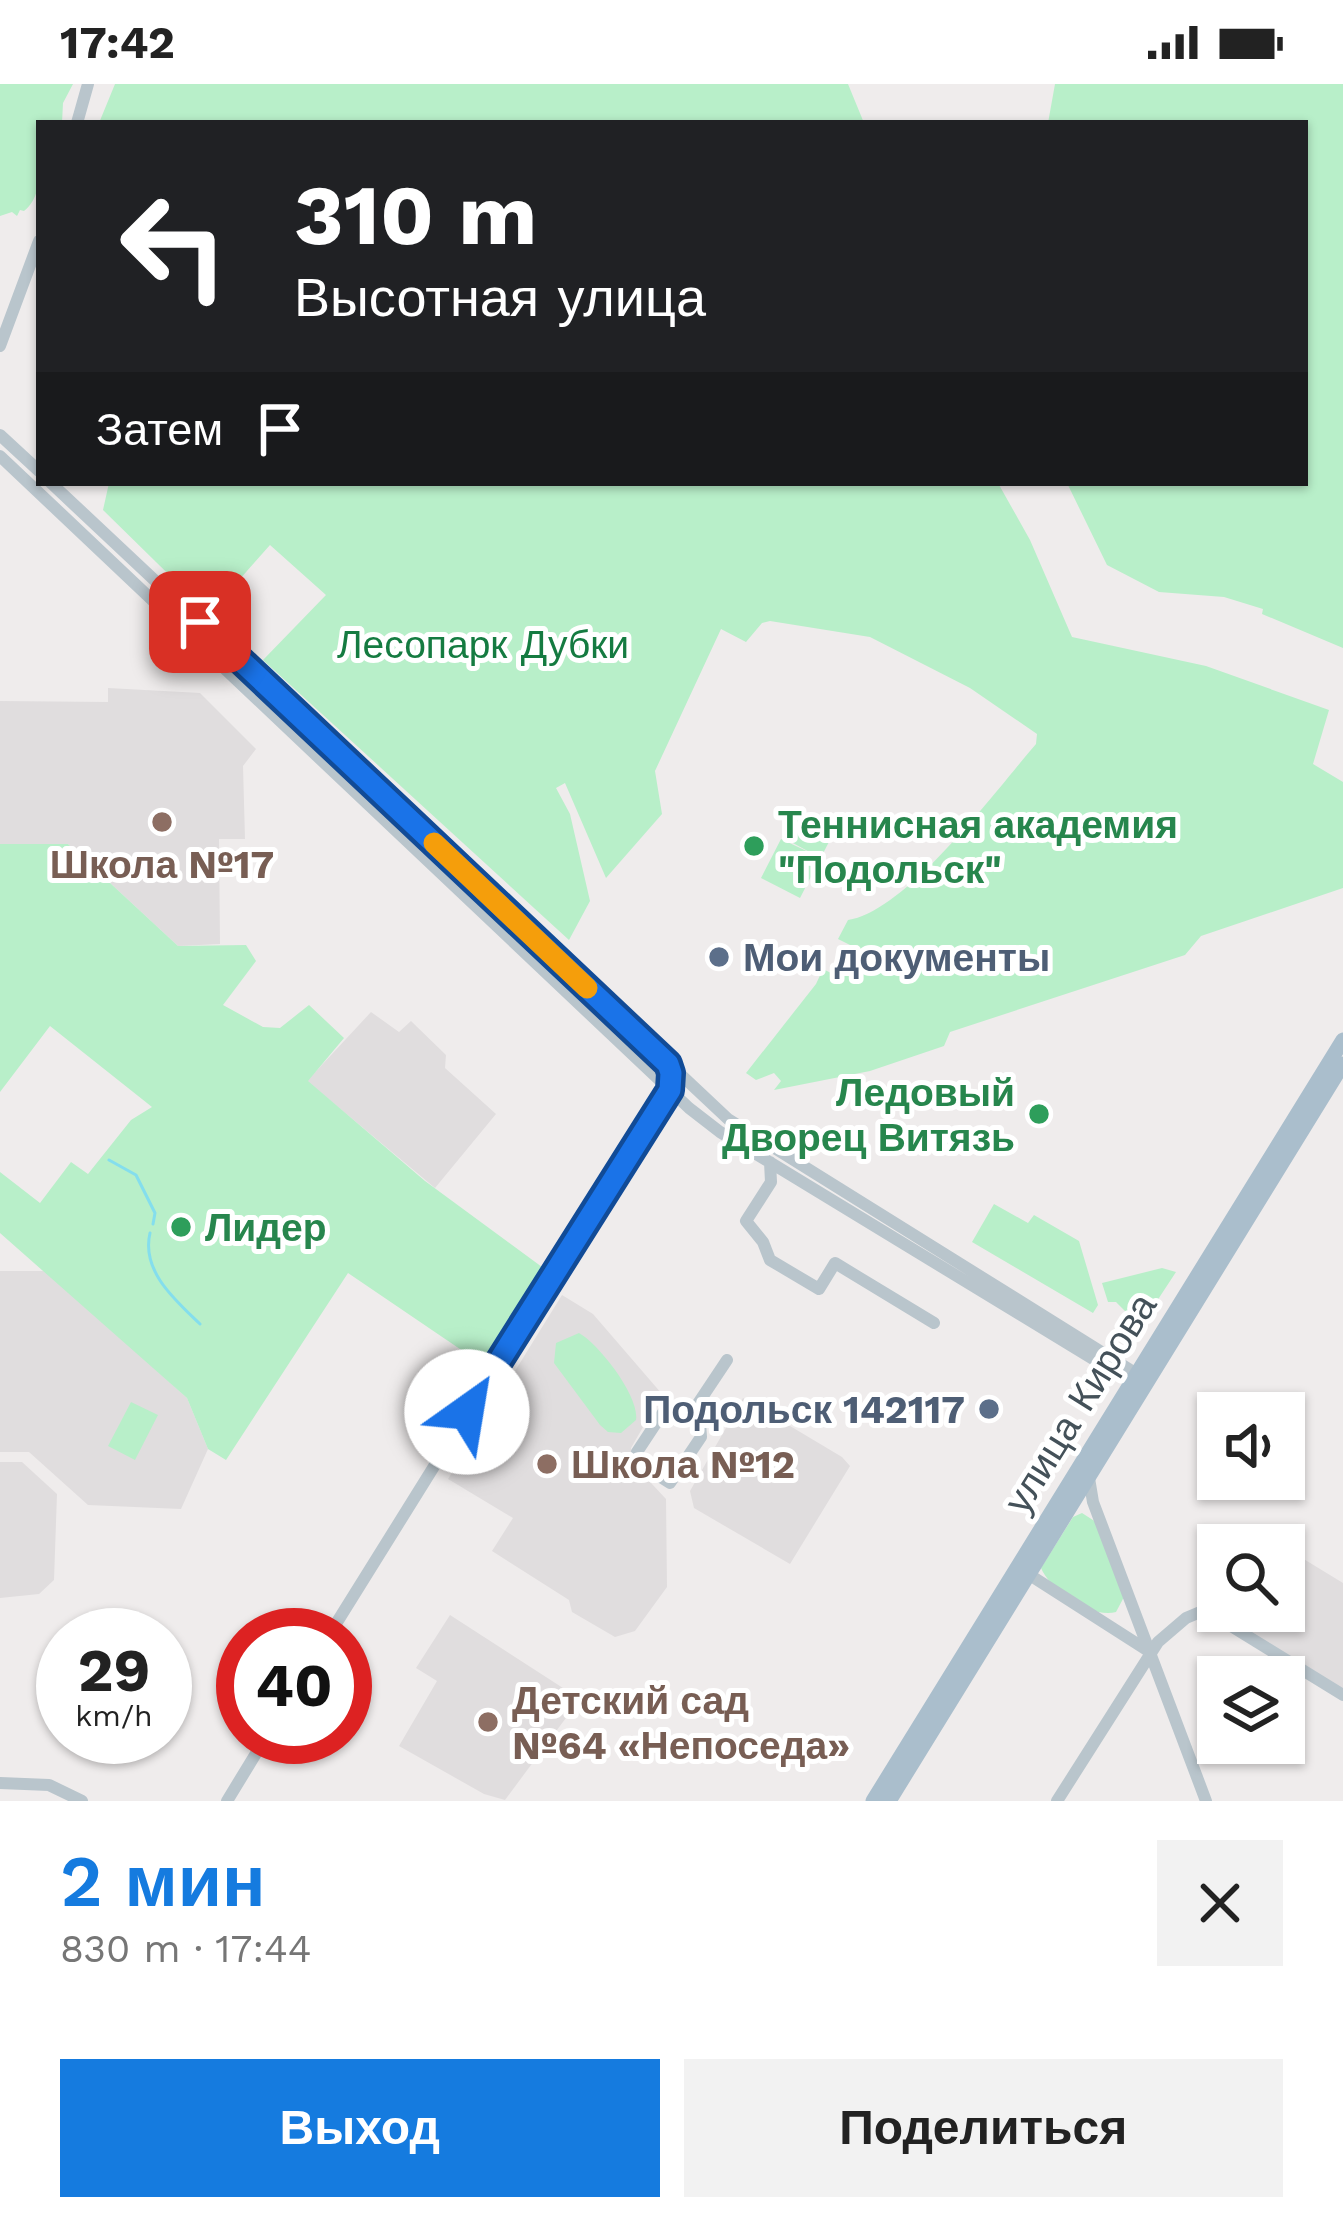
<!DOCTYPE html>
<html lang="ru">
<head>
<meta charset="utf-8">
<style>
  :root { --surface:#fff; --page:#f2f2f2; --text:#222; --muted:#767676; --accent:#157bdf }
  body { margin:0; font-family:"Work Sans",sans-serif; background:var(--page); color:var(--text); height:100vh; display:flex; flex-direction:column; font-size:45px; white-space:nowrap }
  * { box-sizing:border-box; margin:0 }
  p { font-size:39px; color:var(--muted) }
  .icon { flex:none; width:66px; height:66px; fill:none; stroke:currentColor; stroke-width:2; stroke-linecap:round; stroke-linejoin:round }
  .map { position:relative; height:1717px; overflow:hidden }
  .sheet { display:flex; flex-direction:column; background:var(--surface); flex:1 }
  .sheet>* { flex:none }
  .guide { position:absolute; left:36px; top:36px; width:1272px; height:366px; border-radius:0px; box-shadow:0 3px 9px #0004; background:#202124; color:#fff; overflow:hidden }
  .controls { position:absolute; left:1197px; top:1308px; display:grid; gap:24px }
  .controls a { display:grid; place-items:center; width:108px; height:108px; border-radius:0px; background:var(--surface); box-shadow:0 3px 9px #0004; font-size:60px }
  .speed { position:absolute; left:36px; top:1524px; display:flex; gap:24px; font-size:60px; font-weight:700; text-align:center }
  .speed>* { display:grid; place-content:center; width:156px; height:156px; border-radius:50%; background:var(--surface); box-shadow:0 3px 9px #0004; line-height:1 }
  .speed small { font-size:30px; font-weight:400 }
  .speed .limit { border:18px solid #d22; background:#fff; color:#111 }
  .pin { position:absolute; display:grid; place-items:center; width:102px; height:102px; color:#fff; margin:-51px; border-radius:24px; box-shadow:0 6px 18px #0006 }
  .me { position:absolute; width:132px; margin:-66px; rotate:32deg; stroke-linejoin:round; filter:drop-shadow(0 0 9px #0008) }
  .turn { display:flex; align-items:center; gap:42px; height:252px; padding:0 60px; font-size:54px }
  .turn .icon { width:156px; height:156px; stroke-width:2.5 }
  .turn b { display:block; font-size:84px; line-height:102px }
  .then { display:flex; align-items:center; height:114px; padding:0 60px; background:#0003; gap:24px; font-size:45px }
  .round { display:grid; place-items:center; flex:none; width:126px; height:126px; border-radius:0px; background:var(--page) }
  .overview { display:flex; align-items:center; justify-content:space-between; height:204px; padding:0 60px }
  h1 { font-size:72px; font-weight:600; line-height:90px; color:var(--accent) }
  .cta { display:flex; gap:24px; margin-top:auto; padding:24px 60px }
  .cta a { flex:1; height:138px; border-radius:0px; background:var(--accent); color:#fff; font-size:48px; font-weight:600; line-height:138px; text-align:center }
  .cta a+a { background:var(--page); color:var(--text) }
  .status { display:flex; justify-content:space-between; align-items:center; height:84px; padding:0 60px; background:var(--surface); direction:ltr }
  .status svg { height:33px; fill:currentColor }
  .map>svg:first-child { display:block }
  .education { fill:#e0ddde }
  .green { fill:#b8efc9 }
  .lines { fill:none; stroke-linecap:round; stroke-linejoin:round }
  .stream { stroke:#84deed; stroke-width:3 }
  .minor { stroke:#b9c5cc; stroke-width:12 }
  .major { stroke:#aabecc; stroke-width:15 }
  .route-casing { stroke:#114b97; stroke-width:30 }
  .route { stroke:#1a73e8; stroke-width:21 }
  .slow { stroke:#f59e0b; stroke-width:21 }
  .education-dot { fill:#8d6e63; stroke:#fff; stroke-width:4.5 }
  .leisure-dot { fill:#2e9e5b; stroke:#fff; stroke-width:4.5 }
  .service-dot { fill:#5c6f8a; stroke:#fff; stroke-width:4.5 }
  .labels { text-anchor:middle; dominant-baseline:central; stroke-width:10; stroke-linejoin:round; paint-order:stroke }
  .park-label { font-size:39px; fill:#157b41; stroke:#fff }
  .leisure-label { font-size:39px; font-weight:bold; fill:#27864d; stroke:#fff; text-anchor:start }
  .education-label { font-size:39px; font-weight:bold; fill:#785e54; stroke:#fff; text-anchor:start }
  .service-label { font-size:39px; font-weight:bold; fill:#4e5e75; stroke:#fff; text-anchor:start }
  .street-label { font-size:39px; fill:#445159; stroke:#fff }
</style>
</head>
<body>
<div class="status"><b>17:42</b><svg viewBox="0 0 49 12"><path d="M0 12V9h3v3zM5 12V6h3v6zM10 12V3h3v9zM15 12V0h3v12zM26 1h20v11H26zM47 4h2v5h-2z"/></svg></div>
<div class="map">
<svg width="1343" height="1717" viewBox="0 0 1343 1717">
  <rect width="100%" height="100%" fill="#efecec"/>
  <path class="education" d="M108,604l92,5 56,56 -13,17 2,73h-26l1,105 -42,2 -110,-102h-68v-143l108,1z
    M371,928l28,20 12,-11 35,34 -1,13 51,46 -61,74 -128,-107z
    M0,1187h47l140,127 21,51 -27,60 -93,-4 -59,-53h-29z
    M562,1211l31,19 69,80 -31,54 7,21 28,30 1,88 -32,44 -20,6 -43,-25 -3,-12 -77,-49 21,-33 -65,-39z
    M743,1314l99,59 8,9 -60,98 -96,-56 -4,-17z
    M0,1378h22l35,32 -3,86 -15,14 -39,4z
    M1284,1463l59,36v107l-123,-77 64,-2z
    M450,1531l130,84 -75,101 -21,-6 -85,-48 38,-65 -21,-13z"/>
  <path class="green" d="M0,0h73l-10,19 -1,20h-23c0,28 8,70 -15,88l-4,-1 -3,6 -5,-4 -12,4z
    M115,0h733l16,39h-765z
    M1055,0h288v564l-81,-34 1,-5 -39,-12 -65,-5 -52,-27 -40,-82h238v-360h-257z
    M109,399h889l32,57 42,97 134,29 123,44 -16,54 30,18v106l-142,48 -16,19 -235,77 -6,14 -74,25 -96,19 7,-9 -7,-8 -18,7 -10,-7 70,-89 7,-15 14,7 15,-30 -14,-7 10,-19c59,-9 148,-130 188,-176l1,-10 -67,-46 -100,-51 -100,-16 -8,2 -16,19 -25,-13 -66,142 7,43 -56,64 -41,-95 -9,5 14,26 20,87 -21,39 -306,-280 63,-65 -56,-50 -61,69 -106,-104z
    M358,695l210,198 -4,4 -210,-198z
    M793,732l39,20 -32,62 -39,-20 20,-39 32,15 -31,-17z
    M0,760h68l110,102 68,-1 10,16 -33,44 40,22 17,1 29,-23 35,33 -36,43 117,100 117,86 -60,97 -134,-91 -122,187 -18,-11 -21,-51 -187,-165v-61l40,31 31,-41 17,12 43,-54 21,-13 -102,-81 -50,66z
    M994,1120l34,19 6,-8 45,26 19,64 -5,8 -121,-71z
    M1162,1184l14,4 -44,67 -11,-7 7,-9v-9l-12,-12h-8l-6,-19z
    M579,1249c20,11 61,64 57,87l-15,13 -13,-1 -8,-7 -46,-62 2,-20z
    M131,1318l27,13 -23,45 -27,-14z
    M1082,1429l14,9 28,75 -8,15c-24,7 -66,-22 -75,-44l32,-51z"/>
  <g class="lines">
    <path class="stream" d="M109,1076l27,15 19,38 -2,11
      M150,1149c-9,38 25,67 50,91"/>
    <path class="minor" d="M77,39l11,-39
      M0,262l39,-105
      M0,351l39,36
      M0,372l689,652 31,24 416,253
      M51,399l677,636 412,257
      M770,1078l1,20 -25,39 17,21 7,18 49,29 16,-26 99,60
      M664,1327l27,3 9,9 1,14 -31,46 -30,-19 -3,-12z
      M691,1330l36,-54
      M1089,1394l4,24 113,299
      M1025,1488l125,80
      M329,1551l342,-549
      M0,1699l49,2 33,16
      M227,1717l39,-64
      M1057,1717l101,-159 28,-24 19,-8 138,85"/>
    <path class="major" d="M873,1717l470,-761
      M889,1717l454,-737"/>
  </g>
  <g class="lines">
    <g class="route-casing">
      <path id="route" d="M200,538l468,442 3,9 -1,17 -203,322"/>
    </g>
    <use href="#route" class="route"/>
    <path class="slow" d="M434,759l153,145"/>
  </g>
  <g class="education-dot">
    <circle cx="162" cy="738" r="12"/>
    <circle cx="547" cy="1380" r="12"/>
    <circle cx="488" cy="1638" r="12"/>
  </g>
  <g class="leisure-dot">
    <circle cx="754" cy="762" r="12"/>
    <circle cx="1039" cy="1030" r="12"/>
    <circle cx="181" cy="1143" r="12"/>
  </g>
  <g class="service-dot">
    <circle cx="719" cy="873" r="12"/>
    <circle cx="989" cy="1325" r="12"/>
  </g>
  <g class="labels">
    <g class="park-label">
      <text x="483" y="560">Лесопарк Дубки</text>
    </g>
    <g class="leisure-label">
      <text x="778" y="740">Теннисная академия<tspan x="778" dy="45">"Подольск"</tspan></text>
      <text x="1015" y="1008" text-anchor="end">Ледовый<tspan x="1015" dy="45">Дворец Витязь</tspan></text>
      <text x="205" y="1143">Лидер</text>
    </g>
    <g class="education-label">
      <text x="162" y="780" text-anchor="middle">Школа №17</text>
      <text x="571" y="1380">Школа №12</text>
      <text x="512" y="1616">Детский сад<tspan x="512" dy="45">№64 «Непоседа»</tspan></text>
    </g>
    <g class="service-label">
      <text x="743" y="873">Мои документы</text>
      <text x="965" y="1325" text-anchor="end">Подольск 142117</text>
    </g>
    <g class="street-label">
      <text transform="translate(1080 1319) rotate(-58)">улица Кирова</text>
    </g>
  </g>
</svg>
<div class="controls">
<a><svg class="icon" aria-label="sound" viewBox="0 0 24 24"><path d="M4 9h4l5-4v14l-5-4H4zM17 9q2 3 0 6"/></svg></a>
<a><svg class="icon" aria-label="search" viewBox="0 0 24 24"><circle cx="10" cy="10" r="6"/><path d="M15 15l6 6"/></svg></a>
<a><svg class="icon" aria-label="layers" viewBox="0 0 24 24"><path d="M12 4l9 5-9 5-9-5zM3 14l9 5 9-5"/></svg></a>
</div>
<div class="speed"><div>29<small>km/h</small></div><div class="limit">40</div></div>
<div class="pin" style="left:200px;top:538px;background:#d93025"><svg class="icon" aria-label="arrive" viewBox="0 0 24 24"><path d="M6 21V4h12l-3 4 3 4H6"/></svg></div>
<svg class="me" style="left:467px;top:1328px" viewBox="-20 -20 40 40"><circle r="19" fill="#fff"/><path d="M0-13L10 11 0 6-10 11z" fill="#1a73e8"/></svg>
<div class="guide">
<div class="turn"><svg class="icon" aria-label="left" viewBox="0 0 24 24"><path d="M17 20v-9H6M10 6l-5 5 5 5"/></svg><div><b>310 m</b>Высотная улица</div></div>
<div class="then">Затем<svg class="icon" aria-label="arrive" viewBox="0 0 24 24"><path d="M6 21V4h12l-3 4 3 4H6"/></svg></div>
</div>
</div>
<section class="sheet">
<div class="overview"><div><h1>2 мин</h1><p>830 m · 17:44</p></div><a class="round"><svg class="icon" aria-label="close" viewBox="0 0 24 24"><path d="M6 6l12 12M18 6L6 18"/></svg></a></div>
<div class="cta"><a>Выход</a><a>Поделиться</a></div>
</section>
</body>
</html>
